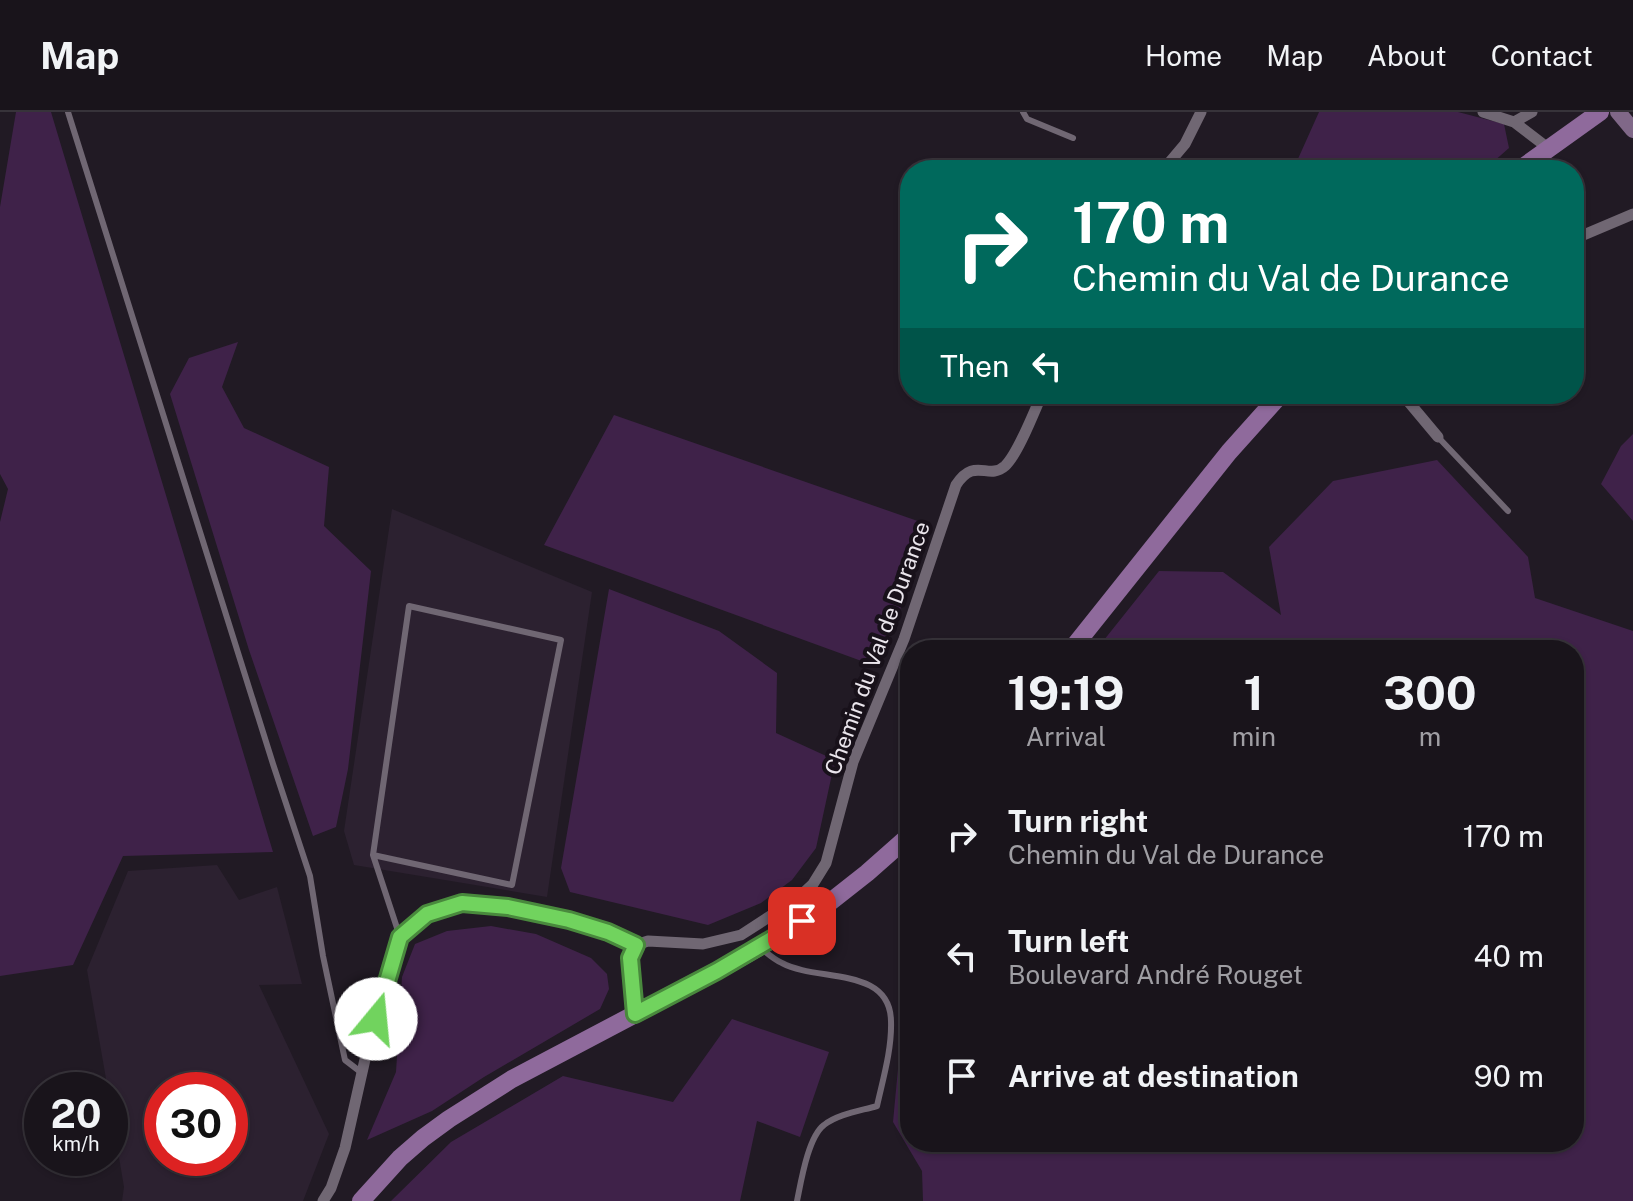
<!DOCTYPE html>
<html lang="en">
<head>
<meta charset="utf-8">
<style>
  :root { --surface:#19141b; --page:#262128; --text:#f1f3f6; --muted:#9f9ea3; --line:#37333a }
  body { margin:0; font-family:"Public Sans",sans-serif; background:var(--page); color:var(--text); height:100vh; display:flex; flex-direction:column; font-size:30px; white-space:nowrap }
  * { box-sizing:border-box; margin:0 }
  p { font-size:26px; color:var(--muted) }
  .icon { flex:none; width:44px; height:44px; fill:none; stroke:currentColor; stroke-width:2; stroke-linecap:round; stroke-linejoin:round }
  .map { position:relative; flex:1; overflow:hidden }
  .drawer { position:absolute; left:900px; top:528px; width:684px; height:512px; display:flex; flex-direction:column; background:var(--surface); border-radius:32px; box-shadow:0 2px 6px #0004,0 0 0 2px var(--line) }
  .drawer>* { flex:none }
  .banner { position:absolute; left:900px; top:48px; width:684px; height:244px; border-radius:32px; box-shadow:0 2px 6px #0004,0 0 0 2px var(--line); background:#00695c; color:#fff; overflow:hidden }
  .speed { position:absolute; left:24px; top:960px; display:flex; gap:16px; font-size:40px; font-weight:700; text-align:center }
  .speed>* { display:grid; place-content:center; width:104px; height:104px; border-radius:50%; background:var(--surface); box-shadow:0 2px 6px #0004,0 0 0 2px var(--line); line-height:1 }
  .speed small { font-size:20px; font-weight:400 }
  .speed .limit { border:12px solid #d22; background:#fff; color:#111 }
  .pin { position:absolute; display:grid; place-items:center; width:68px; height:68px; color:#fff; margin:-34px; border-radius:16px; box-shadow:0 4px 12px #0006 }
  .me { position:absolute; width:88px; margin:-44px; rotate:17deg; stroke-linejoin:round; filter:drop-shadow(0 0 6px #0008) }
  .turn { display:flex; align-items:center; gap:28px; height:168px; padding:0 40px; font-size:36px }
  .turn .icon { width:104px; height:104px; stroke-width:2.5 }
  .turn b { display:block; font-size:56px; line-height:68px }
  .then { display:flex; align-items:center; height:76px; padding:0 40px; background:#0003; gap:16px; font-size:30px }
  .eta { display:flex; justify-content:space-evenly; align-items:center; height:136px; text-align:center }
  .eta b { font-size:48px; font-weight:700; line-height:56px }
  ul { padding:0; list-style:none }
  li { display:flex; align-items:center; gap:24px; height:120px; padding:0 40px }
  li div { flex:1 }
  li b { display:block; font-size:30px }
  li em { font-style:normal }
  header { display:flex; align-items:center; gap:48px; box-sizing:border-box; height:112px; padding:0 40px; background:var(--surface); border-bottom:2px solid var(--line) }
  header strong { font-size:38px }
  nav { display:flex; gap:44px; margin-inline-start:auto; font-size:28px }
  .map>svg:first-child { display:block }
  .built { fill:#2c2130; fill-rule:evenodd }
  .green { fill:#3f2249 }
  .lines { fill:none; stroke-linecap:round; stroke-linejoin:round }
  .lane { stroke:#706773; stroke-width:6 }
  .street { stroke:#706773; stroke-width:11 }
  .secondary { stroke:#806888; stroke-width:16 }
  .primary { stroke:#8f6a9c; stroke-width:18 }
  .route-casing { stroke:#49893d; stroke-width:20 }
  .route { stroke:#71d35e; stroke-width:14 }
  .labels { text-anchor:middle; dominant-baseline:central; stroke-width:8; stroke-linejoin:round; paint-order:stroke }
  .street-label { font-size:22px; fill:#eae5ec; stroke:#18111a }
</style>
</head>
<body>
<header>
<strong>Map</strong>
<nav><a>Home</a><a>Map</a><a>About</a><a>Contact</a></nav>
</header>
<div class="map">
<svg width="1633" height="1089" viewBox="0 0 1633 1089">
  <rect width="100%" height="100%" fill="#211a24"/>
  <path class="built" d="M392,397l200,83 -45,305 -193,-32 -10,-34z
    M217,753l22,35 38,-13 25,97 -43,1 70,149 -26,67h-181l2,-14 -14,-83v-14h-2l-21,-120 41,-99zM162,978h68v68h-68z"/>
  <path class="green" d="M16,0h35l222,740 -150,4 -50,109 -73,11v-454l8,-33 -8,-15v-267z
    M1319,0h139l46,12 5,24 -25,22h-191z
    M238,230l-16,45 22,41 85,39 -5,59 47,45 -23,198 -12,58 -23,9 -64,-186 -79,-256 19,-36z
    M614,303l318,111 -54,141 -334,-122z
    M1633,322v87l-32,-37 20,-38z
    M1437,348l91,97 7,41 98,33v570h-710l-1,-30 -29,-49 17,-181v201h664v-492h-478l63,-79 64,1 58,43 -12,-68 64,-66z
    M609,477l110,42 58,42 -1,60 59,27 -19,88 -24,32 -31,23 -53,22 -138,-33 -9,-24z
    M491,814l45,8 55,24 16,16 2,15 -9,20 -116,68 -52,34 -65,29 29,-68 6,-95 13,-33 32,-13z
    M732,907l97,33 -29,85 -43,-16 -17,80h-349l60,-59 112,-66 110,26z"/>
  <g class="lines">
    <path class="lane" d="M68,0l205,652 37,112 13,80 22,104 17,13
      M1023,0l4,7 46,19
      M1438,325l70,74
      M373,743l36,-249 152,34 -49,245 -139,-30 27,82
      M762,837c6,5 13,11 20,14 35,19 108,3 109,58 1,28 -8,58 -14,85 -17,5 -39,8 -53,19 -16,12 -23,57 -27,76"/>
    <path class="street" d="M1483,0l31,10 34,26
      M1514,10l18,-10
      M1163,58l22,-26 16,-32
      M1574,127l59,-25
      M1402,282l36,43
      M635,902l-5,-56 6,-13 12,-4 55,3 38,-9 57,-37 15,-14 13,-21 27,-101 51,-123 52,-154c19,-29 32,-4 49,-19 13,-12 29,-54 37,-72
      M323,1089l8,-13 14,-40 23,-102 32,-109 27,-23 35,-11 46,4 61,13 39,12 28,13"/>
    <path class="secondary" d="M1618,0l15,18"/>
    <path class="primary" d="M1519,58l81,-58
      M1071,538l158,-198 52,-58
      M361,1089l39,-43 23,-20 26,-19 63,-40 205,-108 67,-38 36,-23 47,-37 43,-38"/>
  </g>
  <g class="lines">
    <g class="route-casing">
      <path id="route" d="M376,907l24,-82 27,-23 35,-11 46,4 61,13 39,12 28,13 -6,13 5,56 82,-43 85,-50"/>
    </g>
    <use href="#route" class="route"/>
  </g>
  <g class="labels">
    <g class="street-label">
      <text transform="translate(877 536) rotate(-70)">Chemin du Val de Durance</text>
    </g>
  </g>
</svg>
<div class="speed"><div>20<small>km/h</small></div><div class="limit">30</div></div>
<div class="pin" style="left:802px;top:809px;background:#d93025"><svg class="icon" aria-label="arrive" viewBox="0 0 24 24"><path d="M6 21V4h12l-3 4 3 4H6"/></svg></div>
<svg class="me" style="left:376px;top:907px" viewBox="-20 -20 40 40"><circle r="19" fill="#fff"/><path d="M0-13L10 11 0 6-10 11z" fill="#71d35e"/></svg>
<div class="banner">
<div class="turn"><svg class="icon" aria-label="right" viewBox="0 0 24 24"><path d="M7 20v-9h11M14 6l5 5-5 5"/></svg><div><b>170 m</b>Chemin du Val de Durance</div></div>
<div class="then">Then<svg class="icon" aria-label="left" viewBox="0 0 24 24"><path d="M17 20v-9H6M10 6l-5 5 5 5"/></svg></div>
</div>
<section class="drawer">
<div class="eta">
<div><b>19:19</b><p>Arrival</p></div>
<div><b>1</b><p>min</p></div>
<div><b>300</b><p>m</p></div>
</div>
<ul>
<li><svg class="icon" aria-label="right" viewBox="0 0 24 24"><path d="M7 20v-9h11M14 6l5 5-5 5"/></svg><div><b>Turn right</b><p>Chemin du Val de Durance</p></div><em>170 m</em></li>
<li><svg class="icon" aria-label="left" viewBox="0 0 24 24"><path d="M17 20v-9H6M10 6l-5 5 5 5"/></svg><div><b>Turn left</b><p>Boulevard André Rouget</p></div><em>40 m</em></li>
<li><svg class="icon" aria-label="arrive" viewBox="0 0 24 24"><path d="M6 21V4h12l-3 4 3 4H6"/></svg><div><b>Arrive at destination</b></div><em>90 m</em></li>
</ul>
</section>
</div>
</body>
</html>
